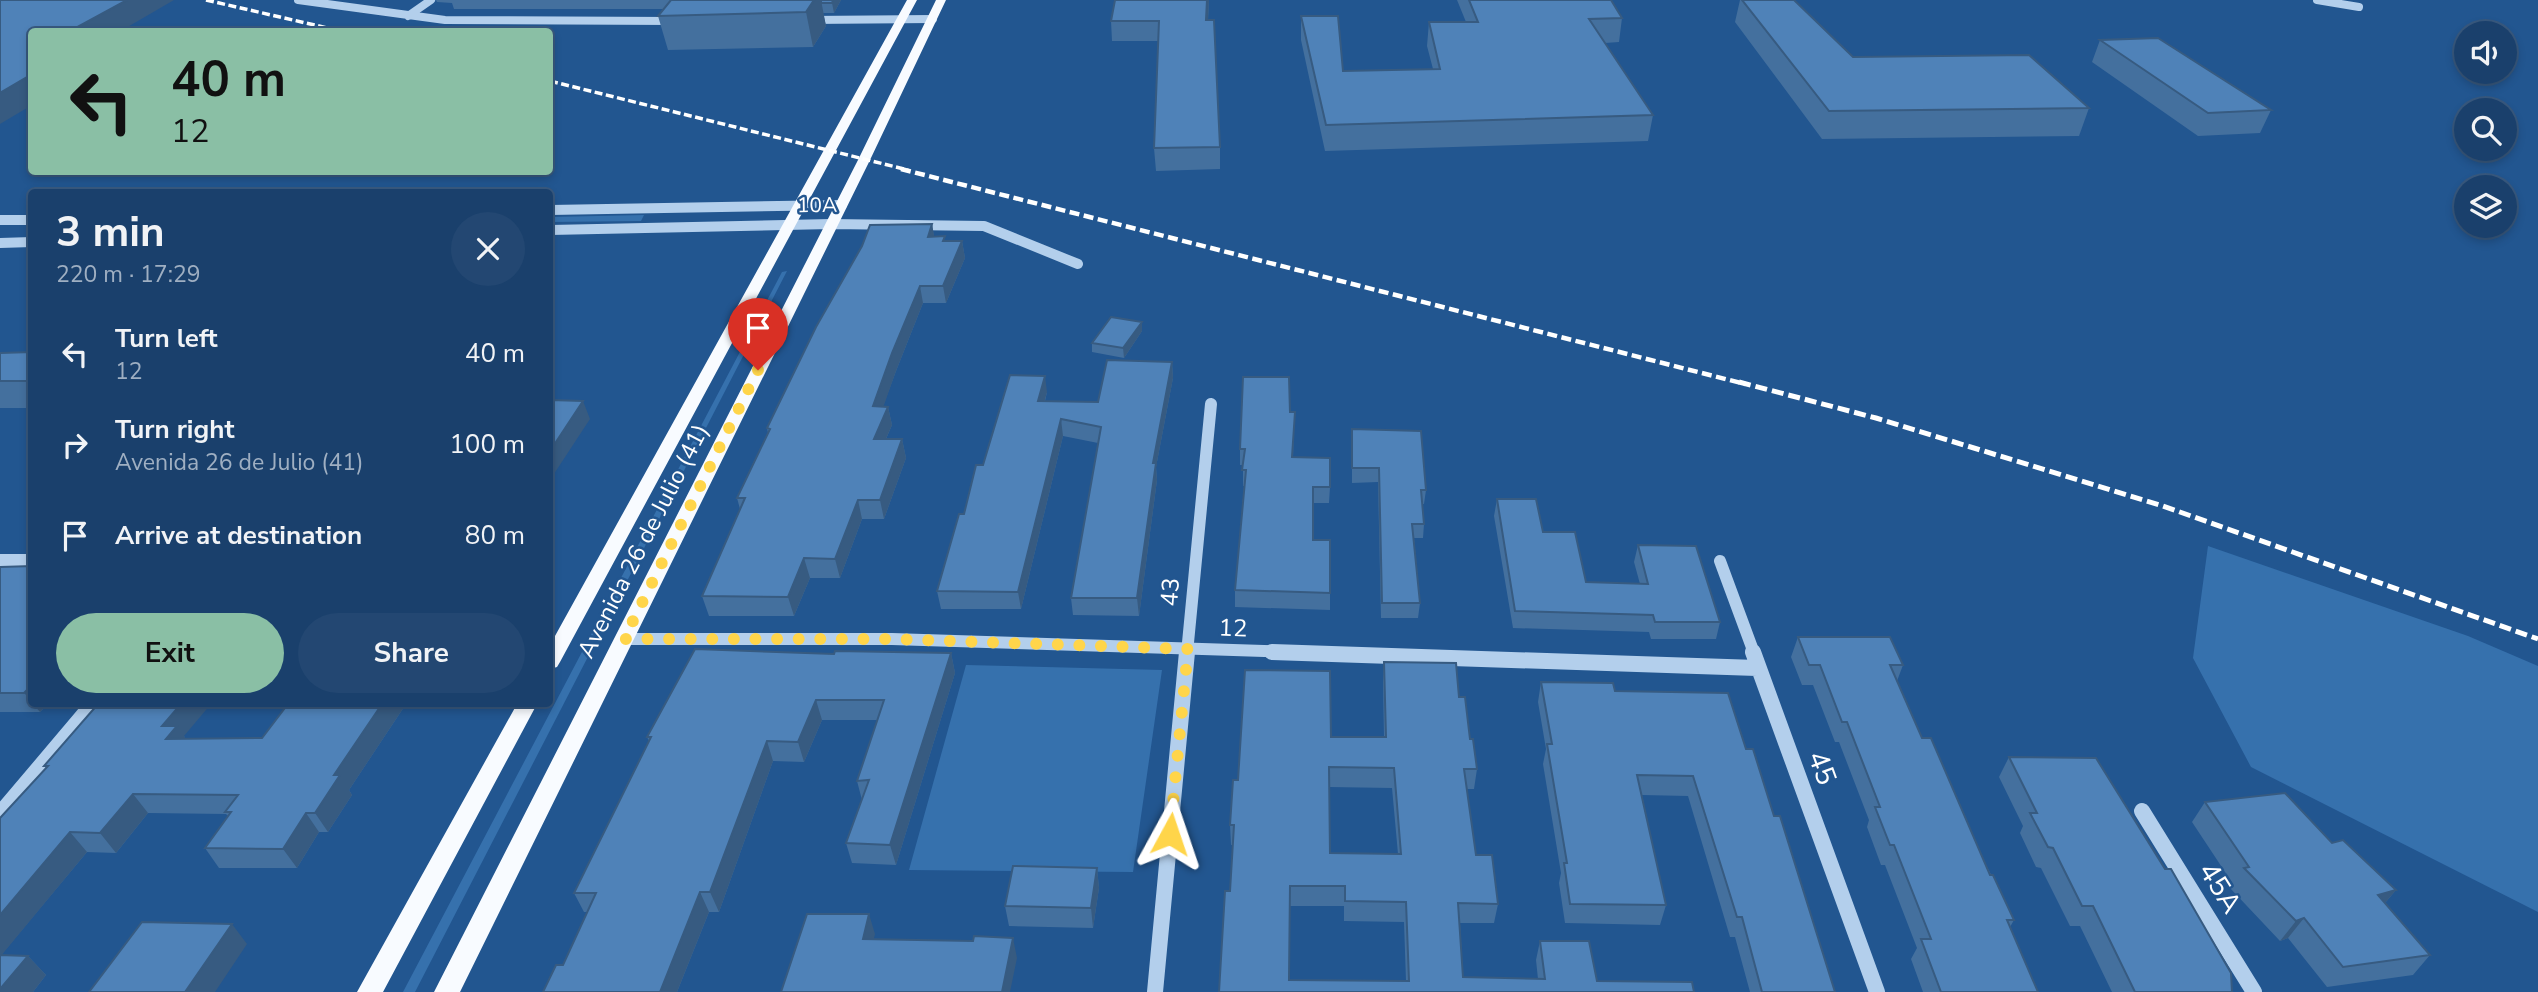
<!DOCTYPE html>
<html lang="en">
<head>
<meta charset="utf-8">
<style>
  :root { --surface:#1a406c; --page:#234772; --text:#f1f3f6; --muted:#9fafc2; --line:#38597f; --accent:#8abfa5 }
  body { margin:0; font-family:"Nunito Sans",sans-serif; background:var(--page); color:var(--text); height:100vh; display:flex; flex-direction:column; font-size:26px; white-space:nowrap }
  * { box-sizing:border-box; margin:0 }
  p { font-size:23px; color:var(--muted) }
  .icon { flex:none; width:38px; height:38px; fill:none; stroke:currentColor; stroke-width:2; stroke-linecap:round; stroke-linejoin:round }
  .map { position:relative; flex:1; overflow:hidden }
  .panel { position:absolute; left:28px; top:189px; width:525px; height:518px; display:flex; flex-direction:column; background:var(--surface); border-radius:7px; box-shadow:0 4px 10px #0003,0 0 0 2px var(--line) }
  .panel>* { flex:none }
  .top-card { position:absolute; left:28px; top:28px; width:525px; height:147px; border-radius:7px; box-shadow:0 4px 10px #0003,0 0 0 2px var(--line); background:#8abfa5; color:#111; overflow:hidden }
  .fabs { position:absolute; left:2454px; top:21px; display:grid; gap:14px }
  .fabs a { display:grid; place-items:center; width:63px; height:63px; border-radius:50%; background:var(--surface); box-shadow:0 4px 10px #0003,0 0 0 2px var(--line); font-size:35px }
  .pin { position:absolute; display:grid; place-items:center; width:60px; height:60px; color:#fff; margin:-72px -30px; border-radius:50% 50% 50% 0; rotate:-45deg; box-shadow:0 0 7px #0007 }
  .pin .icon { rotate:45deg }
  .me { position:absolute; width:77px; margin:-38px; rotate:5deg; stroke-linejoin:round; filter:drop-shadow(0 0 5px #0008) }
  .turn { display:flex; align-items:center; gap:24px; height:147px; padding:0 28px; font-size:32px }
  .turn .icon { width:91px; height:91px; stroke-width:2.5 }
  .turn b { display:block; font-size:49px; line-height:60px }
  .round { display:grid; place-items:center; flex:none; width:74px; height:74px; border-radius:37px; background:var(--page) }
  .head { display:flex; align-items:center; justify-content:space-between; height:119px; padding:0 28px }
  h1 { font-size:42px; font-weight:700; line-height:52px }
  .cta { display:flex; gap:14px; margin-top:auto; padding:14px 28px }
  .cta a { flex:1; height:80px; border-radius:42px; background:var(--accent); color:#111; font-size:28px; font-weight:700; line-height:80px; text-align:center }
  .cta a+a { background:var(--page); color:var(--text) }
  ul { padding:0; list-style:none }
  li { display:flex; align-items:center; gap:21px; height:91px; padding:0 28px }
  li div { flex:1 }
  li b { display:block; font-size:26px }
  li em { font-style:normal }
  .map>svg:first-child { display:block }
  .green { fill:#3671ad }
  .lines { fill:none; stroke-linecap:round; stroke-linejoin:round }
  .minor-far3 { stroke:#b3cfec; stroke-width:8 }
  .minor-far2 { stroke:#b3cfec; stroke-width:10 }
  .minor-far1 { stroke:#b3cfec; stroke-width:12 }
  .minor { stroke:#b3cfec; stroke-width:16 }
  .major { fill:#f8fbff; fill-rule:evenodd }
  .rail-far2 { stroke:#fff; stroke-width:3.5; stroke-dasharray:8 3.5; stroke-linecap:butt }
  .rail-far1 { stroke:#fff; stroke-width:4.5; stroke-dasharray:10 4.5; stroke-linecap:butt }
  .rail { stroke:#fff; stroke-width:5; stroke-dasharray:12 5; stroke-linecap:butt }
  .wall { fill:#44709e; fill-rule:evenodd }
  .shaded-wall { fill:#375b81 }
  .building { fill:#4f82b8; stroke:#375b81; stroke-width:2; fill-rule:evenodd }
  .route { stroke:#ffd54a; stroke-width:12; stroke-dasharray:0 21.6 }
  .labels { text-anchor:middle; dominant-baseline:central; stroke-width:5; stroke-linejoin:round; paint-order:stroke }
  .far-street-label { font-size:21px; fill:#fff; stroke:#225690 }
  .street-label { font-size:24px; fill:#fff; stroke:#225690 }
  .near-street-label { font-size:28px; fill:#fff; stroke:#225690 }
</style>
</head>
<body>
<div class="map">
<svg width="2538" height="992" viewBox="0 0 2538 992">
  <rect width="100%" height="100%" fill="#225690"/>
  <path class="green" d="M644,215l-3,6 -91,1v-5z
    M787,271l-372,721h-12l379,-720z
    M2208,546l260,90 70,30v246l-287,-145 -58,-109z
    M966,665l196,5 -29,202 -224,-2z"/>
  <g class="lines">
    <path class="minor-far3" d="M298,0l147,20 229,1
      M2317,0l42,7
      M408,16l23,-16
      M808,20l125,-1"/>
    <path class="minor-far2" d="M550,210l292,-5
      M0,220h32
      M550,230l281,-6 153,2 94,38
      M0,243l32,-1"/>
    <path class="minor-far1" d="M0,560h32
      M1720,561l34,92
      M624,639h268l432,14
      M1187,653l24,-249"/>
    <path class="minor" d="M1272,652l485,16
      M1753,652l124,340
      M2142,811l112,181
      M0,814l93,-110
      M1155,992l32,-340"/>
    <path class="major" d="M907,0h10l-357,662 -3,5 -7,2v-24z
      M936,0h10l-76,160 -410,832h-26l424,-832z
      M517,704h20l-154,288h-26z"/>
    <path class="rail-far2" d="M206,0l139,32
      M550,81l358,89"/>
    <path class="rail-far1" d="M901,169l844,215"/>
    <path class="rail" d="M1739,382l137,36 287,88 375,133"/>
  </g>
  <path class="wall" d="M436,0h405l-7,13h-11l3,13 -13,21 -145,3 -10,-34 5,-7h-209l-2,-6 -15,-1z
    M1115,0h94l-1,20 12,127v22l-64,2 -2,-23 4,-107h-46l-1,-20z
    M1457,0h154l11,18 -3,24 -14,1 48,72 -5,26 -323,10 -24,-111v-24l42,55 90,-2 -6,-23 2,-24h37z
    M1740,0h54l59,57 236,51 -10,28 -257,3 -87,-117z
    M2100,40l171,70 -11,23 -62,3 -106,-74z
    M932,224l2,13 12,4h16l3,17 -19,45h-23l-27,68 -13,35 5,1 4,18 -6,14h16l4,19 -22,61h-22l-22,59h-30l-16,38h-85l-7,-20 38,-87 -3,-11 31,-65 -1,-5z
    M1142,322v9l-18,27 -32,-6v-9z
    M32,352v56h-32v-55z
    M1172,362l1,16 -17,89 1,13 -18,136 -66,-1 -2,-17 27,-155 -35,-7 -42,173h-80l-4,-18 46,-126 64,-73 -2,9 53,1z
    M1290,412l4,16 -1,29 37,30 -1,16h-16v37l17,53v17l-95,-3v-17l9,-104h-1v-21h-3v-16z
    M1352,429l74,61 -2,14h-2l2,20 -1,14h-9l6,65 -2,15h-37l-3,-136 -26,1z
    M1497,499l46,33 43,50 54,2 -6,-22 4,-17 82,77 -4,17h-65l-2,-7 -136,-4 -19,-112z
    M32,566v138h16l-8,8h-40v-145z
    M1798,637l105,28 -6,16 25,57 92,182 -4,7 28,65h-115l-12,-33 6,-11 -32,-83h-4l-14,-38 2,-7 -30,-78h-4l-22,-57h-11l-11,-28z
    M951,653l4,20 -59,192 -44,-2 -6,-20 16,-43 -5,-19 20,-61h-55l-18,42 -31,-1 -54,151h-10l-32,80h-134l20,-27 24,-53h-3l-10,-19 75,-152 -2,-4 187,-83z
    M1384,662l75,35 11,42 7,30 -3,20h-7l9,66 22,49 -4,19h-34l3,54 75,2 -2,-19 4,-19 57,40 -378,11 11,-101 3,-46h-2l-1,-20 8,-45 93,-43h53l-1,-55zM1329,787l63,1 6,66 -68,-1zM1290,906h54v15l60,1 2,59 -117,-1z
    M1541,682l74,9 131,58 28,67 61,176h-85l-15,-55h-5l-42,-141 -46,-1 24,110 -6,20 -95,-2 -6,-40 2,-10 -18,-109 3,-15 -8,-47z
    M288,704h118l-57,86 3,5 -24,37h-9l-22,36h-78l-14,-20 23,-32 -2,-2 -78,-1 -32,40 -29,-1 -86,103 27,1 18,19 -13,17h-33v-174l46,-50 -2,-2 140,-30 1,2h77z
    M2009,757l223,235h-120l-32,-66h-10l-29,-58 -5,-1 -16,-34 3,-7 -24,-49z
    M2205,802l127,41 64,47 -11,13 45,52 -17,20 -86,12 -39,-49 -8,3 -50,-53 3,-4 -41,-62z
    M1097,868l2,20 -6,40 -84,-2 -4,-20z"/>
  <path class="shaded-wall" d="M127,0h47l-55,32h-46l-1,-2z
    M814,0h7l5,26 -13,21 -7,-35z
    M833,0h8l-7,13 -2,-10z
    M1207,0h2l-2,41 -1,-21z
    M32,74v31l-32,19v-31z
    M932,224l3,17 -7,-4z
    M962,241l3,17 -19,45 -3,-17z
    M920,286l3,17 -27,68 -19,54 -4,-19 19,-53z
    M1142,322v9l-18,27 -1,-10z
    M1172,362l1,16 -17,89 1,13 -18,136 -2,-18 16,-135z
    M1045,376l2,16 -7,26 -2,-17z
    M583,401l7,18 -40,61v-29z
    M888,407l4,18 -14,32 -4,-18z
    M1061,419l2,17 -42,173 -3,-17z
    M902,439l4,19 -22,61 -4,-19z
    M858,500l4,19 -22,59 -5,-19z
    M804,558l6,20 -16,38 -6,-19z
    M951,653l4,20 -59,192 -6,-20z
    M32,685v16l-8,-8z
    M816,700l6,20 -18,42 -6,-20z
    M33,704h15l-8,8z
    M181,704h30l-27,32 6,10 -24,-7 -4,-13z
    M382,704h24l-57,86 3,5 -24,37 -13,-19 19,-38z
    M767,741l6,20 -54,151 -9,-20z
    M133,794l15,19 -32,40 -16,-20z
    M306,813l13,19 -22,36 -14,-19z
    M70,832l17,20 -87,105v-42z
    M1097,868l2,20 -6,40 -2,-20z
    M2396,890l-17,20 -1,-15z
    M700,892l9,20 -32,80h-17z
    M869,914l6,20 -6,25 -6,-20z
    M2304,918l-16,20 -8,3 16,-20z
    M232,924l15,20 -32,48h-30z
    M1013,938l4,20 -7,34h-8z
    M28,956l18,19 -13,17h-33v-3z"/>
  <path class="building" d="M0,0h127l-55,30 35,-1 -3,3h-72v42l-32,19z
    M671,0h143l-8,12 -148,4z
    M821,0h12l-1,3h-11z
    M1115,0h92l-1,20h8l6,127 -66,1 5,-127h-48z
    M1469,0h142l11,18 -33,1 64,96 -327,10 -25,-109h37l5,55 97,-2 -11,-47h49z
    M1742,0h52l59,57 176,-2 60,53 -260,3z
    M2158,38l113,72 -63,3 -108,-73z
    M932,224l-4,13 17,-1 -2,5h19l-19,45h-23l-28,67 -19,53 15,1 -14,32h28l-22,61h-22l-23,59 -31,-1 -16,39 -86,-1 43,-98h-8l33,-69 -3,-1 49,-101 46,-81 8,-21z
    M1111,317l31,5 -19,26 -31,-5z
    M32,352v29h-32v-28z
    M1107,360l65,2 -19,101h3l-19,135h-66l30,-171 -40,-8 -43,173 -81,-1 22,-77h5l12,-49h7l27,-90 35,1 -7,25 60,1z
    M1243,377h46l1,35h5l-3,45 38,1v29h-17v53h17v53l-95,-3 11,-120h-4l3,-21h-5z
    M550,400l33,1 -33,50z
    M1352,429l69,2 5,59h-5l3,34h-12l8,79h-38l-3,-135h-27z
    M1497,499h39l7,33h32l11,50 62,2 -10,-39 58,1 24,76h-65l-2,-7 -138,-4z
    M32,566v119l-8,8h-24v-126z
    M1798,637h92l13,28h-13l32,73h9l59,137h3l21,45h-7l31,72h-97l-20,-53h10l-37,-94h-4l-15,-38h5l-33,-85h-5l-22,-57h-11z
    M695,649l139,5 1,-3 116,2 -61,192 -44,-2 23,-63 -12,1 27,-81h-68l-18,42 -31,-1 -57,151h-10l-40,100h-117l13,-27h7l33,-72h-22l77,-156h-4z
    M1384,662l72,1 3,34h6l5,42h3l4,30h-13l12,86h16l6,49 -40,-1 5,74 82,2 -5,-38h49l8,40 95,1 2,10h-475l6,-101h5l4,-66h-4l3,-45h5l7,-110 85,1 1,66h55zM1329,767l65,1 7,86 -71,-1zM1290,886h55v15l61,1 3,79 -120,-1z
    M1541,682l72,1 2,8 113,2 18,56h7l21,67h6l55,176h-73l-20,-75h-5l-44,-141 -56,-1 29,130 -96,-1 -6,-41h3l-20,-119h5z
    M98,704h83l-19,22h15l-11,13 96,-1 26,-34h94l-48,71h6l-25,38h-9l-23,36 -78,-1 26,-36h-6l13,-17 -105,-1 -33,39 -30,-1 -70,83v-97l48,-52h-4z
    M2009,757l87,1 69,111h6l60,104 1,19h-97l-42,-86h-11l-29,-58 -5,-1 -18,-34h7z
    M2285,793l47,50 11,-3 53,50 -18,5 52,60 -87,12 -39,-49 -8,3 -52,-53 5,-1 -44,-65z
    M1013,866l84,2 -6,40 -86,-2z
    M807,914h62l-6,25 110,2 1,-5 39,2 -11,54h-221z
    M142,922l90,2 -47,68h-96z
    M0,955l28,1 -28,33z"/>
  <g class="lines">
    <path class="route" d="M758,370l-134,269h268l296,10 -18,185"/>
  </g>
  <g class="labels">
    <g class="far-street-label">
      <text transform="translate(817 205) rotate(-1)">10A</text>
    </g>
    <g class="street-label">
      <text transform="translate(643 541) rotate(-63)">Avenida 26 de Julio (41)</text>
      <text transform="translate(1170 592) rotate(-85)">43</text>
      <text transform="translate(1233 628) rotate(2)">12</text>
    </g>
    <g class="near-street-label">
      <text transform="translate(1822 768) rotate(70)">45</text>
      <text transform="translate(2220 888) rotate(58)">45A</text>
    </g>
  </g>
</svg>
<div class="fabs">
<a><svg class="icon" aria-label="sound" viewBox="0 0 24 24"><path d="M4 9h4l5-4v14l-5-4H4zM17 9q2 3 0 6"/></svg></a>
<a><svg class="icon" aria-label="search" viewBox="0 0 24 24"><circle cx="10" cy="10" r="6"/><path d="M15 15l6 6"/></svg></a>
<a><svg class="icon" aria-label="layers" viewBox="0 0 24 24"><path d="M12 4l9 5-9 5-9-5zM3 14l9 5 9-5"/></svg></a>
</div>
<div class="pin" style="left:758px;top:370px;background:#d93025"><svg class="icon" aria-label="arrive" viewBox="0 0 24 24"><path d="M6 21V4h12l-3 4 3 4H6"/></svg></div>
<svg class="me" style="left:1170px;top:834px" viewBox="-20 -20 40 40"><path d="M0-17L14 15 0 8-14 15z" fill="#ffd54a" stroke="#fff" stroke-width="4"/></svg>
<div class="top-card">
<div class="turn"><svg class="icon" aria-label="left" viewBox="0 0 24 24"><path d="M17 20v-9H6M10 6l-5 5 5 5"/></svg><div><b>40 m</b>12</div></div>
</div>
<section class="panel">
<div class="head"><div><h1>3 min</h1><p>220 m · 17:29</p></div><a class="round"><svg class="icon" aria-label="close" viewBox="0 0 24 24"><path d="M6 6l12 12M18 6L6 18"/></svg></a></div>
<ul>
<li><svg class="icon" aria-label="left" viewBox="0 0 24 24"><path d="M17 20v-9H6M10 6l-5 5 5 5"/></svg><div><b>Turn left</b><p>12</p></div><em>40 m</em></li>
<li><svg class="icon" aria-label="right" viewBox="0 0 24 24"><path d="M7 20v-9h11M14 6l5 5-5 5"/></svg><div><b>Turn right</b><p>Avenida 26 de Julio (41)</p></div><em>100 m</em></li>
<li><svg class="icon" aria-label="arrive" viewBox="0 0 24 24"><path d="M6 21V4h12l-3 4 3 4H6"/></svg><div><b>Arrive at destination</b></div><em>80 m</em></li>
</ul>
<div class="cta"><a>Exit</a><a>Share</a></div>
</section>
</div>
</body>
</html>
